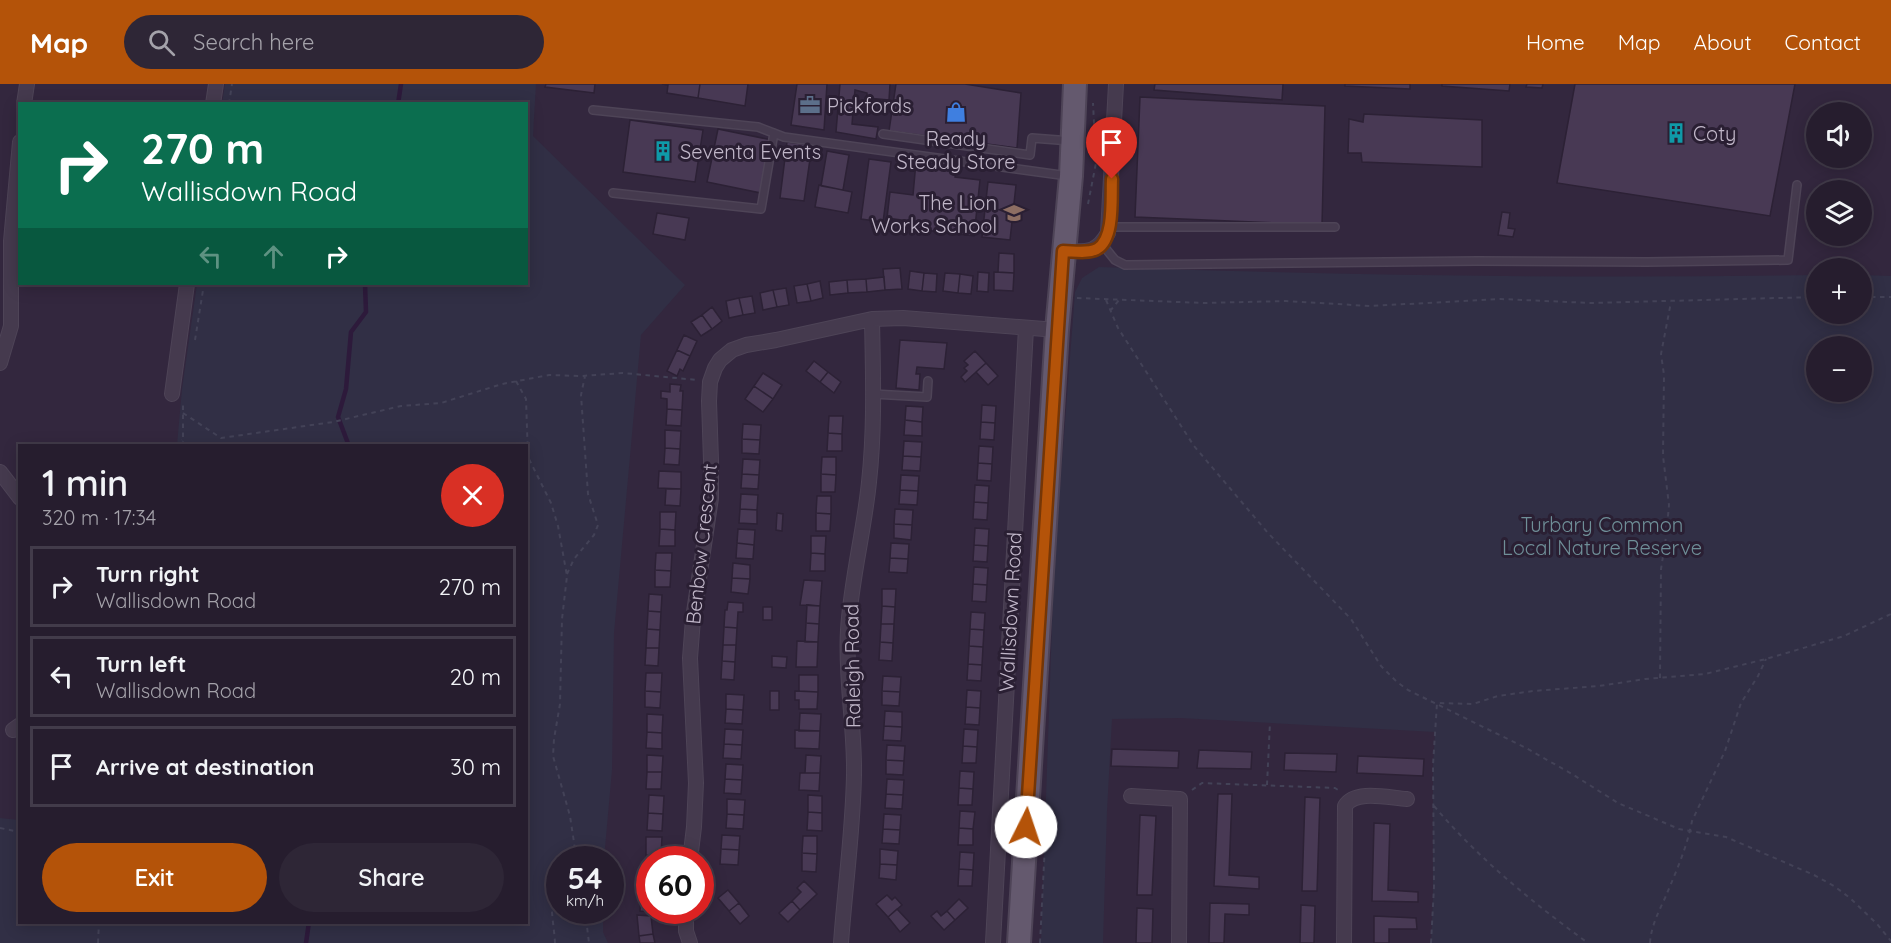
<!DOCTYPE html>
<html lang="en">
<head>
<meta charset="utf-8">
<style>
  :root { --surface:#261d2e; --page:#2e2636; --text:#f1f3f6; --muted:#a4a2aa; --line:#423b4a; --accent:#b45309 }
  body { margin:0; font-family:Quicksand,sans-serif; background:var(--page); color:var(--text); height:100vh; display:flex; flex-direction:column; font-size:22px; white-space:nowrap }
  * { box-sizing:border-box; margin:0 }
  p { font-size:20px; color:var(--muted) }
  .icon { flex:none; width:33px; height:33px; fill:none; stroke:currentColor; stroke-width:2; stroke-linecap:round; stroke-linejoin:round }
  .map { position:relative; flex:1; overflow:hidden }
  .panel { position:absolute; left:18px; top:360px; width:510px; height:480px; display:flex; flex-direction:column; background:var(--surface); border-radius:0px; box-shadow:0 3px 15px #0003,0 0 0 2px var(--line) }
  .panel>* { flex:none }
  .hud { position:absolute; left:18px; top:18px; width:510px; height:183px; border-radius:0px; box-shadow:0 3px 15px #0003,0 0 0 2px var(--line); background:#0b6e4f; color:#fff; overflow:hidden }
  .fabs { position:absolute; left:1806px; top:18px; display:grid; gap:12px }
  .fabs a { display:grid; place-items:center; width:66px; height:66px; border-radius:50%; background:var(--surface); box-shadow:0 3px 15px #0003,0 0 0 2px var(--line); font-size:30px }
  .speed { position:absolute; left:546px; top:762px; display:flex; gap:12px; font-size:30px; font-weight:700; text-align:center }
  .speed>* { display:grid; place-content:center; width:78px; height:78px; border-radius:50%; background:var(--surface); box-shadow:0 3px 15px #0003,0 0 0 2px var(--line); line-height:1 }
  .speed small { font-size:15px; font-weight:400 }
  .speed .limit { border:9px solid #d22; background:#fff; color:#111 }
  .pin { position:absolute; display:grid; place-items:center; width:51px; height:51px; color:#fff; margin:-62px -26px; border-radius:50% 50% 50% 0; rotate:-45deg; box-shadow:0 0 6px #0007 }
  .pin .icon { rotate:45deg }
  .me { position:absolute; width:66px; margin:-33px; rotate:4deg; stroke-linejoin:round; filter:drop-shadow(0 0 4px #0008) }
  .turn { display:flex; align-items:center; gap:21px; height:126px; padding:0 24px; font-size:27px }
  .turn .icon { width:78px; height:78px; stroke-width:2.5 }
  .turn b { display:block; font-size:42px; line-height:51px }
  .lanes { display:flex; align-items:center; height:57px; padding:0 24px; background:#0003; justify-content:center; gap:30px; direction:ltr }
  .lanes .off { opacity:.35 }
  .round { display:grid; place-items:center; flex:none; width:63px; height:63px; border-radius:32px; background:var(--page) }
  .headline { display:flex; align-items:center; justify-content:space-between; height:102px; padding:0 24px }
  h1 { font-size:36px; font-weight:600; line-height:45px }
  .action { display:flex; gap:12px; margin-top:auto; padding:12px 24px }
  .action a { flex:1; height:69px; border-radius:36px; background:var(--accent); color:#fff; font-size:24px; font-weight:600; line-height:69px; text-align:center }
  .action a+a { background:var(--page); color:var(--text) }
  ul { padding:0; list-style:none }
  li { display:flex; align-items:center; gap:18px; height:81px; margin:0 12px 9px; padding:0 12px; border:3px solid var(--line); border-radius:0px }
  li div { flex:1 }
  li b { display:block; font-size:22px }
  li em { font-style:normal }
  header { display:flex; align-items:center; gap:36px; box-sizing:border-box; height:84px; padding:0 30px; background:var(--accent); color:#fff }
  header strong { font-size:28px }
  nav { display:flex; gap:33px; margin-inline-start:auto; font-size:21px }
  .search { width:420px; height:54px; background:var(--page); display:flex; align-items:center; gap:15px; box-sizing:border-box; padding:0 21px; border-radius:33px; color:var(--muted); font-size:22px }
  .map>svg:first-child { display:block }
  .green { fill:#312f45; fill-rule:evenodd }
  .lines { fill:none; stroke-linecap:round; stroke-linejoin:round }
  .stream { stroke:#2d1a3b; stroke-width:4.5 }
  .building { fill:#483954; stroke:#2c2135; stroke-width:1.5 }
  .service-casing { stroke:#4e4457; stroke-width:10 }
  .minor-casing { stroke:#4e4457; stroke-width:16 }
  .primary-casing { stroke:#4e4457; stroke-width:26 }
  .path { stroke:#434257; stroke-width:2; stroke-dasharray:4.5 4.5; stroke-linecap:butt }
  .service { stroke:#453a4e; stroke-width:7 }
  .minor { stroke:#453a4e; stroke-width:14 }
  .primary { stroke:#64596e; stroke-width:22 }
  .route-casing { stroke:#753606; stroke-width:15 }
  .route { stroke:#b45309; stroke-width:10 }
  .labels { text-anchor:middle; dominant-baseline:central; stroke-width:6; stroke-linejoin:round; paint-order:stroke }
  .poi-label { font-size:20px; fill:#c1b7c9; stroke:#2a1f33; text-anchor:start }
  .park-label { font-size:20px; fill:#6f8f98; stroke:#2a1f33 }
  .street-label { font-size:20px; fill:#c1b7c9; stroke:#2a1f33 }
</style>
</head>
<body>
<header>
<strong>Map</strong>
<div class="search"><svg class="icon" aria-label="search" viewBox="0 0 24 24"><circle cx="10" cy="10" r="6"/><path d="M15 15l6 6"/></svg>Search here</div>
<nav><a>Home</a><a>Map</a><a>About</a><a>Contact</a></nav>
</header>
<div class="map">
<svg width="1891" height="859" viewBox="0 0 1891 859">
  <rect width="100%" height="100%" fill="#33273e"/>
  <path class="green" d="M225,0h311l-3,52 152,149 -44,50 -27,298 -2,137 -8,89 -44,1v50l43,1v21l5,11h-608v-125l19,2 1,102h506v-476l-349,-1 5,-56 15,-105h329v-180l-304,-1z
    M1099,183c239,8 478,12 717,8v39h46v-39l29,1v667h-460l2,-47v-131l2,-33 -255,-14 -68,1 -5,92 -4,132h-62l13,-377 21,-274 7,-14zM1816,262h46v46h-46z"/>
  <g class="lines">
    <path class="stream" d="M398,20l3,-20
      M349,362l-11,-29 8,-28 5,-57 15,-20 -1,-28
      M306,859l3,-21"/>
  </g>
  <path class="building" d="M546,0h49l-1,9 -49,-6z
    M662,0h38l-2,14 -31,-5 1,-8z
    M700,0h48l-3,22 -47,-8z
    M797,0h30l-3,46 -33,-5z
    M840,0h50l-1,16 -22,-2v-5l-12,-3 -3,34 26,3 -2,12 -40,-7z
    M896,0h69l56,9 -4,55 -128,-17z
    M1155,0h128l-1,16 -128,-10z
    M1345,0h65v5l-65,-3z
    M1442,0h68l-1,7 -67,-5z
    M1527,0h16l-1,4 -16,-1z
    M1575,0h220l-25,132 -213,-33z
    M1140,13l185,9 -3,119 -187,-8z
    M1364,30l118,6v47l-120,-5 -1,-9h-13l1,-34 14,3z
    M630,36l73,10 -8,52 -72,-10z
    M718,45l54,11 -11,53 -54,-11z
    M787,58l25,3 -8,56 -24,-3z
    M827,67l22,4 -6,35 -22,-4z
    M869,75l22,3 -8,60 -22,-3z
    M916,78l40,5 -1,10 25,3 -6,56 -66,-8v-7l-21,-3 3,-26 23,3z
    M988,98l28,3 -6,55 -28,-3z
    M819,101l33,7 -4,21 -33,-6z
    M1502,128l8,1 -2,15 7,1 -2,8 -15,-2z
    M657,129l32,5 -4,22 -32,-6z
    M999,169l15,1v19l-16,-1z
    M900,184l2,21 -17,1 -2,-21z
    M910,187l14,2 -2,18 -14,-2z
    M978,188l11,1 -1,19 -11,-1z
    M994,188l20,1 -1,18 -19,-1z
    M924,189l13,1 -1,18 -14,-1z
    M945,189l15,1 -2,19 -15,-2z
    M960,190l13,2 -2,18 -13,-1z
    M884,193l1,13 -18,2 -1,-13z
    M866,195l1,13 -19,1 -1,-13z
    M847,196l1,13 -18,2 -1,-13z
    M820,197l3,17 -12,3 -4,-17z
    M807,200l4,17 -14,2 -3,-17z
    M786,204l3,17 -12,2 -4,-17z
    M773,206l4,17 -14,3 -3,-17z
    M752,212l3,17 -12,2 -4,-17z
    M739,214l4,17 -14,3 -3,-17z
    M712,223l10,14 -10,8 -10,-14z
    M702,231l10,14 -11,7 -10,-14z
    M684,251l13,6 -7,15 -13,-6z
    M900,256l47,3 -3,26 -27,-2 -1,7h4l-1,16 -23,-2z
    M677,266l13,6 -7,15 -3,-2 -3,7 -10,-5z
    M975,267l11,12 -21,19 -4,-5 6,-6 -3,-3 4,-3 -4,-4z
    M814,277l14,11 -8,10 -14,-11z
    M986,279l12,13 -10,9 -12,-13z
    M828,288l13,10 -7,11 -14,-11z
    M763,289l19,12 -9,14 -19,-13z
    M670,300l11,1 -1,6h3l-1,19 -15,-1v-10l-6,-1v-7l9,1z
    M754,302l19,13 -10,13 -18,-13z
    M982,321l14,1 -1,17 -14,-1z
    M906,322l17,1 -1,15 -17,-2z
    M667,325l15,1 -1,16 -15,-1z
    M829,332h14l-1,18 -14,-1z
    M905,336l17,2v14l-18,-1z
    M981,338l14,1 -1,17 -14,-1z
    M743,340l18,1 -1,15 -18,-1z
    M665,346l16,1 -1,18 -15,-1z
    M828,349l14,1v17h-15z
    M742,355l18,1 -1,14 -17,-1z
    M904,357l18,1 -1,15 -18,-1z
    M979,362l14,1 -1,17 -14,-1z
    M665,364l15,1 -1,16 -15,-1z
    M903,372l18,1 -1,14 -18,-1z
    M822,373h14v18l-15,-1z
    M743,375l17,1 -1,15 -17,-1z
    M978,379l14,1 -1,17 -14,-1z
    M659,387l22,1v17l-23,-1z
    M742,390l17,1 -1,14 -17,-1z
    M821,390l15,1 -1,17h-14z
    M901,391l18,1 -1,15 -18,-1z
    M975,401l14,1 -1,17 -14,-1z
    M666,405h15l-1,17 -15,-1z
    M900,406l18,1 -1,14 -18,-1z
    M741,410l17,1 -1,15 -17,-1z
    M817,412h14v18l-15,-1z
    M974,418l14,1 -1,17 -14,-1z
    M740,425l17,1v14l-18,-1z
    M895,425l18,1 -1,15 -18,-1z
    M660,428h16l-1,18 -15,-1z
    M777,429l6,1 -1,17 -6,-1z
    M816,429l15,1 -1,17h-14z
    M894,440l18,1 -1,15 -17,-2z
    M975,444l14,1 -1,17 -14,-1z
    M660,445l15,1v16h-16z
    M738,445l17,1 -1,15 -17,-2z
    M811,452h15l-1,18 -14,-1z
    M737,459l17,2 -1,14 -17,-1z
    M891,459l18,1 -1,15 -18,-1z
    M974,461l14,1 -1,16 -14,-1z
    M656,469h16l-1,18 -16,-1z
    M811,469l14,1v17h-15z
    M890,474l18,1 -1,14 -18,-1z
    M733,479l17,2v14l-18,-1z
    M974,483l14,1 -1,17 -14,-1z
    M655,486l16,1 -1,16h-15z
    M732,494l18,1 -2,15 -17,-2z
    M804,496l18,1 -2,25 -20,-1z
    M973,500l14,1 -1,17 -14,-1z
    M882,505h14l-1,18 -13,-1z
    M649,510l13,1 -1,17 -13,-1z
    M728,518l15,1v9h-5l-1,16 -13,-1 1,-17h2z
    M807,521l13,1 -1,18 -13,-1z
    M882,522l13,1 -1,17h-13z
    M763,523h9v13h-9z
    M648,527l13,1 -1,18 -13,-1z
    M971,528l14,1 -1,17 -14,-1z
    M806,539l13,1 -1,18h-13z
    M881,540h13l-1,19 -13,-1z
    M724,543l13,1 -1,17h-13z
    M647,545l13,1 -1,18h-13z
    M970,545l14,1 -1,17 -14,-1z
    M797,557l21,1 -1,25h-21z
    M880,558l13,1 -1,18 -13,-1z
    M723,561h13l-1,17 -13,-1z
    M969,562l14,1 -1,18 -14,-1z
    M646,564h13l-1,18 -13,-1z
    M772,572l15,1 -1,11 -14,-1z
    M722,577l13,1 -1,18 -13,-1z
    M968,580l14,1 -1,16 -14,-1z
    M646,589h16l-1,19 -16,-1z
    M799,591h19v17l-19,-1z
    M883,592l18,1 -1,15 -18,-1z
    M967,606l14,1 -1,17 -14,-1z
    M645,607l16,1 -1,16 -15,-1z
    M770,607h9v19h-9z
    M795,607l23,1 -1,17h-18v-9h-4z
    M882,607l18,1 -1,14 -17,-1z
    M726,610l18,1 -1,15 -17,-1z
    M966,623l14,1 -1,17 -14,-1z
    M726,625l17,1 -1,14 -17,-1z
    M885,627l17,1v15l-18,-1z
    M800,629l21,1 -1,17h-21z
    M647,630l16,1 -1,18 -15,-1z
    M884,642l18,1 -1,14 -18,-1z
    M725,645l18,1 -1,15 -18,-1z
    M964,645l14,1 -1,17 -14,-1z
    M795,646l25,1 -1,18 -24,-1z
    M647,648l15,1v16l-16,-1z
    M724,660l18,1 -1,14 -18,-1z
    M887,661l18,1 -1,15 -18,-1z
    M963,662l14,1 -1,16h-14z
    M1112,665l67,2 -1,17 -67,-2z
    M1199,666l53,2 -1,17 -54,-1z
    M1285,669l52,1 -1,18 -52,-2z
    M647,671l16,1 -1,16h-15z
    M806,671l15,1 -1,17h-15z
    M1358,672l66,3 -1,17 -66,-3z
    M886,676l18,1 -1,14 -17,-1z
    M726,680l17,1 -1,15 -17,-1z
    M960,687l14,1 -1,17 -14,-1z
    M647,688h15l-1,17h-15z
    M800,689h20l-1,18 -20,-1z
    M725,695l17,1 -1,14 -17,-1z
    M887,695l17,1 -1,15 -17,-1z
    M959,704l14,1 -1,16h-14z
    M886,710l17,1 -1,14 -17,-1z
    M1218,710h14l-3,81 30,2v12l-45,-3z
    M649,711l15,1 -1,18 -15,-1z
    M808,711l14,1v17l-14,-1z
    M1305,713l15,1 -3,93h-15z
    M727,715l18,1 -1,15 -17,-1z
    M960,727l15,1 -2,17 -14,-1z
    M808,728l14,1v18l-15,-1z
    M648,729l15,1 -1,17 -15,-1z
    M727,730l17,1 -1,14 -17,-1z
    M884,730l17,1 -1,15 -17,-1z
    M1140,731l16,1 -4,79h-15z
    M1374,739l16,1 -2,66 30,2v10l-46,-1z
    M959,744l14,1v16h-15z
    M883,745l17,1 -1,14 -17,-1z
    M722,751l18,1 -1,14 -18,-1z
    M803,752h14v18l-15,-1z
    M646,753h16l-1,19 -15,-1z
    M721,765l18,1 -1,15 -18,-1z
    M880,765l18,2 -1,14 -17,-1z
    M960,768l14,1 -1,17 -14,-1z
    M802,769l15,1 -1,18 -14,-1z
    M646,771l15,1v4h-11v11h-5z
    M880,780l17,1 -1,15 -17,-2z
    M959,785l14,1 -1,16h-14z
    M641,794h9v18l-9,-1z
    M804,797l13,13 -17,16 -8,-9 9,-9 -4,-4z
    M728,806l11,13 -10,8 -11,-13z
    M641,811l9,1v14h5v2l-15,-1z
    M887,811l5,5 3,-3 7,8 -14,12 -12,-13z
    M959,815l9,9 -13,12 -8,-9z
    M792,817l8,9 -12,12 -9,-9z
    M739,819l10,13 -9,8 -11,-13z
    M1210,819l39,1v11l-24,-1 -1,29h-15z
    M1301,821l14,1 -1,37h-14z
    M1137,824l16,1 -1,34h-16z
    M897,825l13,14 -10,9 -12,-15z
    M937,827l4,5 6,-5 8,9 -11,10 -13,-14z
    M637,831l14,1 2,18 -14,2z
    M1374,832l42,2 1,11h-28v14h-15z
    M653,850l2,9h-15l-1,-7z"/>
  <g class="lines">
    <g class="service-casing">
      <path id="service" d="M593,26l165,17 26,10 284,39
        M883,50l147,21 2,-17 39,3
        M613,109l148,16 13,-76
        M1109,143h226
        M1102,160l13,16 10,5 352,-4 170,1 141,-2 9,-75
        M873,310l54,3 1,-16"/>
    </g>
    <g class="minor-casing">
      <path id="minor" d="M24,20l3,-20
        M213,20l3,-20
        M1063,167c23,0 32,4 45,-18l8,-149
        M0,279l11,-37v-85l9,-99
        M172,310l15,-110
        M0,388l20,26
        M13,646l7,-5
        M1131,712l49,3 -1,144
        M690,776l4,-33 2,-44 -6,-125 3,-39 18,-121v-37l-2,-60 1,-19 5,-14 5,-8 12,-10 14,-5 30,-5 96,-21 31,-1 154,12
        M686,826v21l4,12
        M841,859c4,-56 12,-112 13,-168 1,-48 -9,-96 -6,-145 3,-50 16,-98 21,-148 6,-54 4,-109 3,-163
        M993,859l33,-615
        M1344,859l1,-137c10,-17 44,-8 62,-7"/>
    </g>
    <g class="primary-casing">
      <path id="primary" d="M1019,859l38,-613 14,-154 4,-92"/>
    </g>
    <path class="path" d="M229,20l3,-20
      M1088,120l8,-41 -3,-60
      M1862,213h29
      M1077,214l127,5 82,-2 84,5 131,-7 89,4 226,-6
      M1106,216l12,28 76,118 74,87 83,86 30,47 16,16 11,8 118,58 46,26 46,29 61,26 47,8 88,38 20,11 16,12 27,26 14,17
      M1110,227l9,-11
      M195,256l9,-56
      M516,297l10,18 2,58 23,46 7,23 9,50 -5,43 -2,85 -6,35 -1,17 17,60 5,33 -8,11
      M183,329l38,25 112,-16 68,-16 40,-3 61,-19 47,-9 32,1 42,-3 74,7
      M175,362l7,-6
      M183,362v-44
      M567,490l7,-15 20,-24 4,-10 -10,-31 -7,-99 4,-19
      M1660,594l1,-109 5,-32 3,-32 -6,-49 1,-81 -3,-21 10,-52
      M1267,701l3,-63
      M1192,706l10,-7 133,5 6,4
      M1434,722c44,52 99,97 154,137
      M0,744l20,4
      M575,765l1,11
      M585,826l4,33
      M98,859l1,-21
      M555,859c-1,-22 -10,-56 5,-74
      M1040,859l5,-99
      M1431,859l3,-56 -1,-122 4,-62 36,1 25,-8 35,-5 66,-5 46,-7 60,-5 61,-15 78,-23 47,-22
      M1650,859c1,-16 8,-30 15,-45 10,-24 22,-50 27,-77l33,-70 16,-48 17,-27 8,-17"/>
    <use href="#service" class="service"/>
    <use href="#minor" class="minor"/>
    <use href="#primary" class="primary"/>
  </g>
  <g class="lines">
    <g class="route-casing">
      <path id="route" d="M1026,743l37,-576c10,0 24,3 34,-2 18,-10 14,-52 15,-70"/>
    </g>
    <use href="#route" class="route"/>
  </g>
  <defs>
    <g id="office-bare" transform="scale(1.62)"><path d="M-6-3h4V-5.5h4V-3h4V5H-6ZM-1-4.5V-3h2v-1.5ZM-6 0V1H6V0Z" fill="#5c6f8a" stroke="#2a1f33" stroke-width="2.5" paint-order="stroke"/></g>
    <g id="shop-bare" transform="scale(1.62)"><path d="M-5-2.5h2.3a2.7 3.5 0 0 1 5.4 0H5L5.5 6h-11ZM-1.5-2.5h3a1.5 2.3 0 0 0-3 0Z" fill="#3f7fe0" stroke="#2a1f33" stroke-width="2.5" paint-order="stroke"/></g>
    <g id="building-bare" transform="scale(1.62)"><path d="M-4-6H4V6H1V3H-1V6H-4ZM-2.5-4.3h1.7v1.8h-1.7ZM.8-4.3h1.7v1.8H.8ZM-2.5-1h1.7V.8h-1.7ZM.8-1h1.7V.8H.8Z" fill="#0f9aa8" stroke="#2a1f33" stroke-width="2.5" paint-order="stroke"/></g>
    <g id="school-bare" transform="scale(1.62)"><path d="M0-5L7-2L0 1L-7-2ZM-4 1L0 2.5L4 1V4Q0 6-4 4Z" fill="#8d6e63" stroke="#2a1f33" stroke-width="2.5" paint-order="stroke"/></g>
  </defs>
  <g fill-rule="evenodd">
    <use href="#office-bare" x="810" y="21"/>
    <use href="#shop-bare" x="956" y="28"/>
    <use href="#building-bare" x="1676" y="49"/>
    <use href="#building-bare" x="663" y="67"/>
    <use href="#school-bare" x="1014" y="129"/>
  </g>
  <g class="labels">
    <g class="poi-label">
      <text x="827" y="21">Pickfords</text>
      <text x="1693" y="49">Coty</text>
      <text x="956" y="54" text-anchor="middle">Ready<tspan x="956" dy="23">Steady Store</tspan></text>
      <text x="680" y="67">Seventa Events</text>
      <text x="997" y="118" text-anchor="end">The Lion<tspan x="997" dy="23">Works School</tspan></text>
    </g>
    <g class="park-label">
      <text x="1602" y="440">Turbary Common<tspan x="1602" dy="23">Local Nature Reserve</tspan></text>
    </g>
    <g class="street-label">
      <text transform="translate(701 460) rotate(-84)">Benbow Crescent</text>
      <text transform="translate(1010 528) rotate(-87)">Wallisdown Road</text>
      <text transform="translate(852 582) rotate(-91)">Raleigh Road</text>
    </g>
  </g>
</svg>
<div class="fabs">
<a><svg class="icon" aria-label="sound" viewBox="0 0 24 24"><path d="M4 9h4l5-4v14l-5-4H4zM17 9q2 3 0 6"/></svg></a>
<a><svg class="icon" aria-label="layers" viewBox="0 0 24 24"><path d="M12 4l9 5-9 5-9-5zM3 14l9 5 9-5"/></svg></a>
<a>+</a>
<a>−</a>
</div>
<div class="speed"><div>54<small>km/h</small></div><div class="limit">60</div></div>
<div class="pin" style="left:1112px;top:95px;background:#d93025"><svg class="icon" aria-label="arrive" viewBox="0 0 24 24"><path d="M6 21V4h12l-3 4 3 4H6"/></svg></div>
<svg class="me" style="left:1026px;top:743px" viewBox="-20 -20 40 40"><circle r="19" fill="#fff"/><path d="M0-13L10 11 0 6-10 11z" fill="#b45309"/></svg>
<div class="hud">
<div class="turn"><svg class="icon" aria-label="right" viewBox="0 0 24 24"><path d="M7 20v-9h11M14 6l5 5-5 5"/></svg><div><b>270 m</b>Wallisdown Road</div></div>
<div class="lanes"><svg class="icon off" aria-label="left" viewBox="0 0 24 24"><path d="M17 20v-9H6M10 6l-5 5 5 5"/></svg><svg class="icon off" aria-label="ahead" viewBox="0 0 24 24"><path d="M12 20V5M6 11l6-6 6 6"/></svg><svg class="icon" aria-label="right" viewBox="0 0 24 24"><path d="M7 20v-9h11M14 6l5 5-5 5"/></svg></div>
</div>
<section class="panel">
<div class="headline"><div><h1>1 min</h1><p>320 m · 17:34</p></div><a class="round" style="background:#d93025;color:#fff"><svg class="icon" aria-label="close" viewBox="0 0 24 24"><path d="M6 6l12 12M18 6L6 18"/></svg></a></div>
<ul>
<li><svg class="icon" aria-label="right" viewBox="0 0 24 24"><path d="M7 20v-9h11M14 6l5 5-5 5"/></svg><div><b>Turn right</b><p>Wallisdown Road</p></div><em>270 m</em></li>
<li><svg class="icon" aria-label="left" viewBox="0 0 24 24"><path d="M17 20v-9H6M10 6l-5 5 5 5"/></svg><div><b>Turn left</b><p>Wallisdown Road</p></div><em>20 m</em></li>
<li><svg class="icon" aria-label="arrive" viewBox="0 0 24 24"><path d="M6 21V4h12l-3 4 3 4H6"/></svg><div><b>Arrive at destination</b></div><em>30 m</em></li>
</ul>
<div class="action"><a>Exit</a><a>Share</a></div>
</section>
</div>
</body>
</html>
